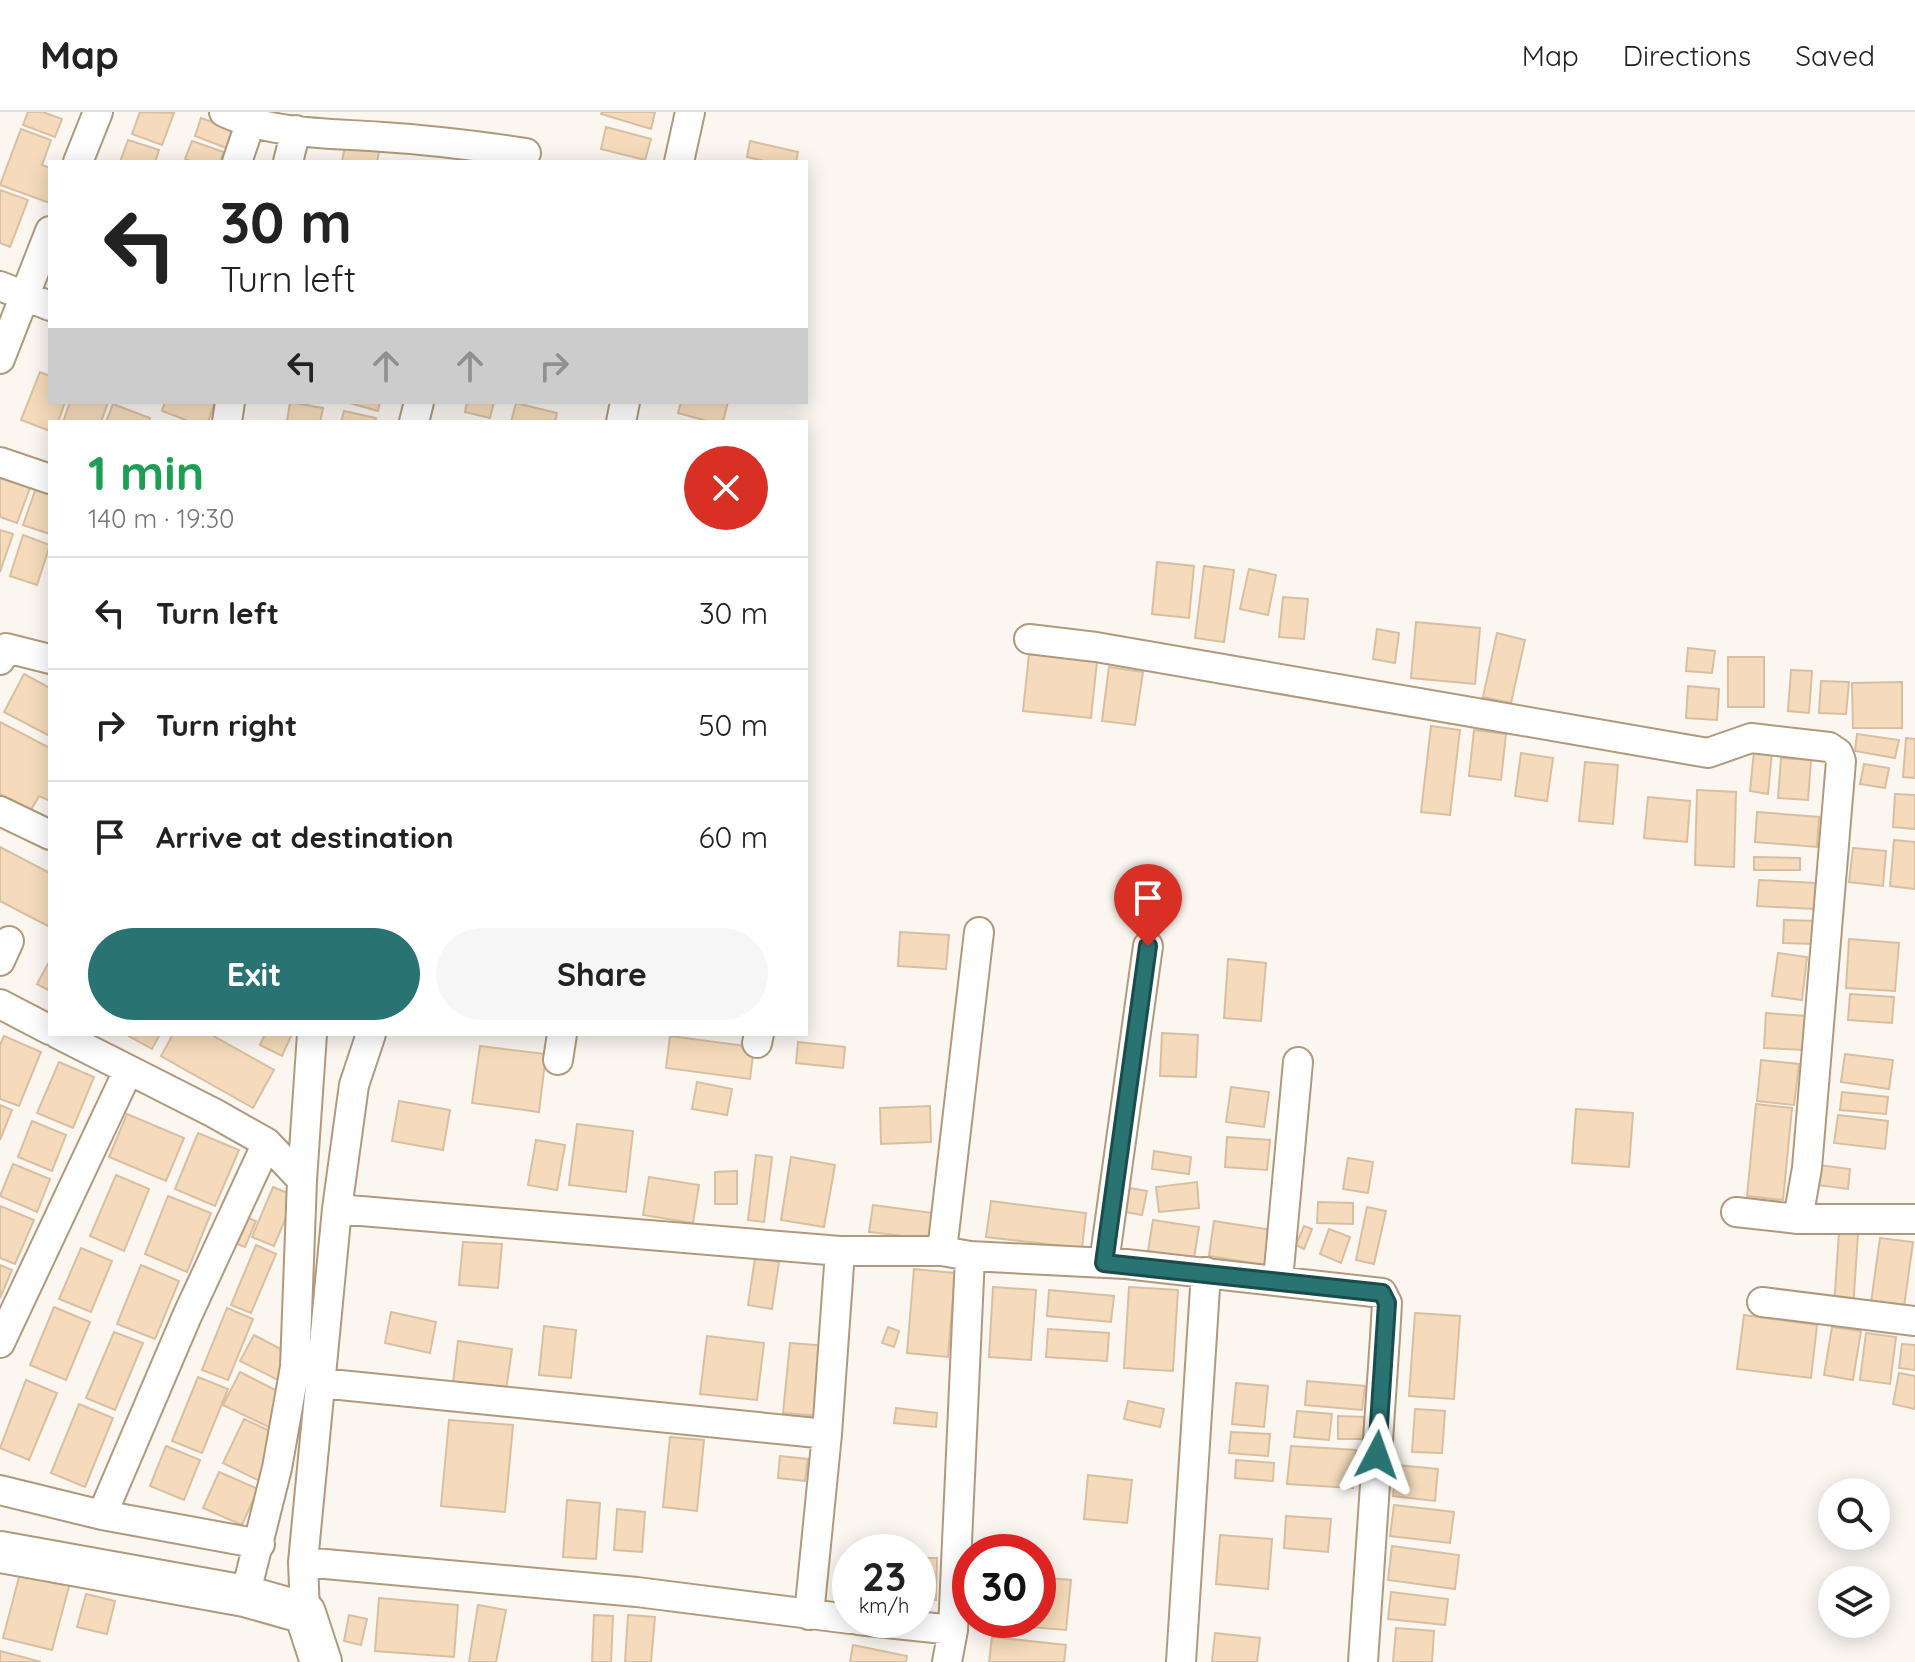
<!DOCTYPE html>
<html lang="en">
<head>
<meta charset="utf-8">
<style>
  :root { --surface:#fff; --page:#f6f6f6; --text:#222; --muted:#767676; --line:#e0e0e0; --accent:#297372 }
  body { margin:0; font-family:Quicksand,sans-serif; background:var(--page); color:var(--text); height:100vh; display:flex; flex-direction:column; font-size:30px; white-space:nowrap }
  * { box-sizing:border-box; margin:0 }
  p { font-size:26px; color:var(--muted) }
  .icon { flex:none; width:44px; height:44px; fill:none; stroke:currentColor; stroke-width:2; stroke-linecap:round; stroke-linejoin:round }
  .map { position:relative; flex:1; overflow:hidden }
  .panel { position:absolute; left:48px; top:308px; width:760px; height:616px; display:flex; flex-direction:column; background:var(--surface); border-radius:0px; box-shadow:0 4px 20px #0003 }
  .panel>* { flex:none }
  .banner { position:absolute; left:48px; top:48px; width:760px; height:244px; border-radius:0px; box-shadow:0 4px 20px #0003; background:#fff; color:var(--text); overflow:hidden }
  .buttons { position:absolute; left:1818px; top:1366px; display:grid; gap:16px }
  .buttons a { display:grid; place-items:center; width:72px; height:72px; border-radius:50%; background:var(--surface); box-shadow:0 4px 20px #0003; font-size:40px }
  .speed { position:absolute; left:832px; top:1422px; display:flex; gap:16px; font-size:40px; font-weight:700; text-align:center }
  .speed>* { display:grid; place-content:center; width:104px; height:104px; border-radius:50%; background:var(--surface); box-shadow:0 4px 20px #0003; line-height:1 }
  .speed small { font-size:20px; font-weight:400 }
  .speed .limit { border:12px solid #d22; background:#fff; color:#111 }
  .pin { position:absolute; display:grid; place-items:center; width:68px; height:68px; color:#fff; margin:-82px -34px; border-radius:50% 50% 50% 0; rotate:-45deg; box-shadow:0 0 8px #0007 }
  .pin .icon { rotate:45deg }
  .me { position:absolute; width:88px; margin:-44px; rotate:4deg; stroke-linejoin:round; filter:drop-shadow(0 0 6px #0008) }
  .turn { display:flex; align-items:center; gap:28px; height:168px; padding:0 40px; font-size:36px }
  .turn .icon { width:104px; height:104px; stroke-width:2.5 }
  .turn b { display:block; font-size:56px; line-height:68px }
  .lanes { display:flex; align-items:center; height:76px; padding:0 40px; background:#0003; justify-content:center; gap:40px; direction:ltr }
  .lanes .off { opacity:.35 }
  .round { display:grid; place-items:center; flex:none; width:84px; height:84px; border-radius:42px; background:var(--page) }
  .overview { display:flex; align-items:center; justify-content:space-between; height:136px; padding:0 40px }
  h1 { font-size:48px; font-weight:700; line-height:60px; color:#1e9e55 }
  .cta { display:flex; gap:16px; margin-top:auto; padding:16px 40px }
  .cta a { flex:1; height:92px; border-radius:48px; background:var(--accent); color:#fff; font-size:32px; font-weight:700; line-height:92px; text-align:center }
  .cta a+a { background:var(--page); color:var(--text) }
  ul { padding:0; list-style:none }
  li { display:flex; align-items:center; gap:24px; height:112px; padding:0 40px; border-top:2px solid var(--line) }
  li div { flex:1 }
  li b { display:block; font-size:30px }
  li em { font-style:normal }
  header { display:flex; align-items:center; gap:48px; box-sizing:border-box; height:112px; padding:0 40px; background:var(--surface); border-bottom:2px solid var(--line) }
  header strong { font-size:38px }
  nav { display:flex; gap:44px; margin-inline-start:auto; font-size:28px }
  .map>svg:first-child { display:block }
  .building { fill:#f5dbbb; stroke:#d8bfa1; stroke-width:2 }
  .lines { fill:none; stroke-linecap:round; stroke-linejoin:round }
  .street-casing { stroke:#b0997c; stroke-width:32 }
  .secondary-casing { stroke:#b0997c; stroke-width:44 }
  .street { stroke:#fff; stroke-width:28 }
  .secondary { stroke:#fff; stroke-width:40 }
  .route-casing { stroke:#1b4b4a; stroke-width:20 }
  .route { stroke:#297372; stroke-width:14 }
</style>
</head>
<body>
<header>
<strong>Map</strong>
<nav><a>Map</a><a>Directions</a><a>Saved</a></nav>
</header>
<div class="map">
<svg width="1915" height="1550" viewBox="0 0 1915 1550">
  <rect width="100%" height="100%" fill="#fbf6f0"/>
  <path class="building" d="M28,0h15l19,7 -7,18 -32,-12z
    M140,0l34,1 -12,32 -30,-11z
    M602,0h53l-4,17 -50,-15z
    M201,6l31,11 -6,19 -31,-12z
    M606,15l45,12 -6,21 -44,-11z
    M21,17l30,11 -9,25 8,3v35l-50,-18z
    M128,28l31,10 -4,12h-35z
    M192,29l32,11 -4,10h-27l-8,-3z
    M750,29l48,11 -2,10h-27l-22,-5z
    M345,34l34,6 -2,10h-35z
    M0,78l28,10 -18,47 -10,-4z
    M40,260l10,4v26h15l-7,20h-8v9l-29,-11z
    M70,290h38l-7,20h-38z
    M165,290h50l-7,20h-17l-29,-11z
    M290,290l33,6 -3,14 -33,-1z
    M346,290h34l-2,9z
    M467,290h27l-4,16 -25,-6z
    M681,290h47l-5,20h-12l-33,-9z
    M516,291l41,10 -2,9h-44z
    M113,292l37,14 -1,4h-43z
    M344,299l32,7 -1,4h-34z
    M0,362l31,11 -14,38 -17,-6z
    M36,376l14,6v40l-27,-9z
    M0,418l13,4 -13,38z
    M23,423l27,10 -13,40 -27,-9z
    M1157,450l37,4 -5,52 -37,-4z
    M1204,454l30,4 -10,72 -29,-4z
    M1249,457l27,6 -8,40 -28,-6z
    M1283,485l25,2 -4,40 -25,-2z
    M1416,510l64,6 -5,56 -64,-6z
    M1377,517l22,4 -4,30 -22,-4z
    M1497,521l28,7 -14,63 -28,-6z
    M1688,536l27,3 -3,22 -26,-2z
    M1029,542l68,7 -6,57 -68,-7z
    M1728,545h36v50h-36z
    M1109,555l34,5 -8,53 -33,-4z
    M1791,558l21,1 -3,42 -21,-2z
    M24,562l26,14v48l-46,-24z
    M1821,569l28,1 -3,32 -27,-1z
    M1902,570v46h-49l-1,-45z
    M1688,574l31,3 -2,31 -31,-2z
    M0,610l50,26v53l-11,-5 -8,14 -31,-16z
    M1431,614l29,4 -10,85 -29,-3z
    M1474,618l32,4 -5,46 -32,-4z
    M1857,622l42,6 -4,18 -40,-7z
    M1906,626l9,1v39l-12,-1z
    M1754,639l18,1 -4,42 -18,-3z
    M1521,641l32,5 -6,43 -32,-5z
    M1781,646l30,2 -3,40 -30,-2z
    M1585,650l33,3 -5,59 -34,-3z
    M1864,652l25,4 -4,20 -25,-4z
    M1697,678l39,2 -2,75 -39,-2z
    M1895,682l20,1v34l-22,-2z
    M1648,685l42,4 -3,41 -43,-4z
    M1757,700l62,5 -2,30 -62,-5z
    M1894,728l21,2v47l-25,-3z
    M0,735l50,26v54l-50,-26z
    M1853,736l33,3 -3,35 -34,-4z
    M1754,745l46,1v12h-46z
    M1759,768l57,3 -2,26 -57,-3z
    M1784,808l32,1 -1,23 -32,-1z
    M900,820l49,3 -3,34 -48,-3z
    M1849,827l50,4 -4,48 -49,-3z
    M1778,841l29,4 -5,43 -30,-4z
    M1228,847l38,4 -5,58 -37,-3z
    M50,848v31l-13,-7z
    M1850,882l44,3 -2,26 -44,-3z
    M1766,901l41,3 -3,34 -40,-2z
    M1162,921l36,2 -2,42 -36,-1z
    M125,922h35l-8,15z
    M173,922h37l64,36 -21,38 -92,-52z
    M265,922h27l-10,22 -22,-11z
    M4,924l37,16 -22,54 -19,-7v-54z
    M670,924l84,11 -4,32 -84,-11z
    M798,930l47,5 -2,21 -47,-5z
    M480,934l66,8 -7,58 -67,-9z
    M1845,942l48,6 -4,29 -48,-7z
    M1761,948l38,4 -5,41 -37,-4z
    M59,950l35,15 -21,51 -36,-15z
    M697,970l35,7 -5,26 -35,-6z
    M1231,975l38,5 -5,35 -38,-5z
    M1842,980l46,5 -2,17 -46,-4z
    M399,989l51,9 -7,40 -51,-9z
    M1756,992l36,4 -9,92 -36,-4z
    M0,993l12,5 -12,30z
    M930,994l1,36 -50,2 -1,-36z
    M1576,997l57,4 -4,54 -57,-4z
    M127,1002l57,24 -18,43 -57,-24z
    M1838,1003l50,6 -3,28 -51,-6z
    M32,1009l34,14 -14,36 -34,-14z
    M577,1012l56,7 -7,61 -57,-7z
    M198,1021l41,17 -24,56 -40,-17z
    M1227,1025l43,3 -3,30 -42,-3z
    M536,1028l29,5 -8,45 -29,-5z
    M1154,1039l37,6 -2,17 -37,-5z
    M756,1043l16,2 -8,65 -16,-2z
    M791,1045l44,8 -11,62 -43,-7z
    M1348,1046l25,4 -5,31 -25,-4z
    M13,1052l37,15 -13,33 -37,-16z
    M1819,1053l31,4 -2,20 -31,-4z
    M737,1059v33h-22v-32z
    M116,1063l33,14 -25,62 -34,-15z
    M649,1065l50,8 -6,38 -50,-8z
    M1197,1070l2,26 -40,4 -3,-25z
    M273,1075l22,9 -21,50 -22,-9z
    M1130,1076l17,3 -5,24 -17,-3z
    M168,1084l43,17 -24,59 -42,-18z
    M991,1089l95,12 -4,35 -96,-11z
    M1318,1090l35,1v21l-36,-1z
    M873,1093l60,8 -4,26 -60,-7z
    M0,1094l34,14 -19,44 -15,-6z
    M1367,1095l19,4 -12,53 -18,-4z
    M248,1106l8,3 -11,26 -8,-3z
    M1153,1108l46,7 -5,31 -46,-7z
    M1214,1109l58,9 -6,35 -57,-9z
    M1304,1114l8,3 -8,20 -8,-4z
    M1329,1117l21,8 -9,26 -21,-9z
    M1839,1120l19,2 -5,75 -19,-2z
    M1880,1126l33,4 -10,72 -33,-4z
    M463,1130l39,2 -4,44 -39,-3z
    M256,1133l20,9 -25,59 -20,-8z
    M81,1136l31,13 -21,51 -32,-13z
    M755,1146l24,4 -7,47 -24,-4z
    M0,1153l12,5 -12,28z
    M141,1153l38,16 -24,58 -38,-15z
    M914,1157l41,4 -7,84 -41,-4z
    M993,1175l43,3 -5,70 -42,-3z
    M1129,1175l49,3 -5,81 -49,-3z
    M1049,1178l65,6 -3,26 -64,-6z
    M54,1195l36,15 -24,58 -36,-15z
    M227,1196l26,11 -25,61 -26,-10z
    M391,1200l45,10 -6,31 -45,-10z
    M1415,1201l45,3 -6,83 -45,-3z
    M1744,1203l73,10 -6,53 -74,-9z
    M544,1214l32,4 -5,48 -32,-3z
    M888,1215l11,4 -5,16 -12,-4z
    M1832,1215l29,4 -8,49 -29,-5z
    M1048,1217l61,4 -2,28 -61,-4z
    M114,1220l29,11 -28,67 -29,-12z
    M1866,1221l30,4 -6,47 -30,-4z
    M254,1223l38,20 -12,26 -40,-20z
    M707,1224l57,7 -7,57 -57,-6z
    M458,1229l54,8 -6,41 -53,-7z
    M790,1231l38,3 -7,70 -38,-3z
    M1902,1232l13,1v25l-16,-2z
    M240,1260l49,25 -16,32 -50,-24z
    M1899,1261l16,3v33l-22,-5z
    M198,1265l30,12 -26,64 -30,-12z
    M26,1268l31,13 -28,67 -29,-12z
    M1307,1269l58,5 -3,24 -57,-5z
    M1236,1271l32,3 -4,41 -32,-3z
    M1128,1289l36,8 -4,18 -36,-8z
    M79,1292l34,14 -28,69 -34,-14z
    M896,1296l41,5 -1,14 -42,-4z
    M1415,1297l30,2 -3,42 -30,-1z
    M1297,1299l35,3 -3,26 -35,-3z
    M1338,1304l26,1v22h-26z
    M244,1307l37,17 -21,45 -37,-18z
    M449,1308l64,5 -8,87 -64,-6z
    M1231,1320l39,2 -2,22 -39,-3z
    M670,1325l34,3 -7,71 -34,-4z
    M166,1334l34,14 -16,40 -34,-14z
    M1291,1334l65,4 -3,38 -66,-4z
    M780,1344l28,3 -3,22 -27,-3z
    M1236,1348l38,3 -1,18 -38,-3z
    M1396,1353l42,4 -3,32 -42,-5z
    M219,1360l39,17 -16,36 -39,-17z
    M1088,1363l44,5 -5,43 -43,-4z
    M567,1388l33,3 -4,56 -33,-2z
    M1394,1393l60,7 -4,31 -60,-7z
    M617,1397l28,3 -3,40 -28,-2z
    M1286,1404l45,3 -3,33 -44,-4z
    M1220,1423l52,4 -4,50 -52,-5z
    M1392,1434l67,9 -4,34 -67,-9z
    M918,1446h19l-1,42h-18z
    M22,1454l49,13 -19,71 -49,-12z
    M1038,1465l33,3 -5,50 -69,-6v-4h41z
    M1391,1480l57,7 -3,26 -57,-6z
    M86,1482l29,7 -8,33 -30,-7z
    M379,1486l79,7 -4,52 -79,-6z
    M478,1493l28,5 -10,52h-27z
    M349,1503l18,4 -6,26 -17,-4z
    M594,1503l19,1 -2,46h-19z
    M628,1503l27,2 -4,45h-26z
    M1396,1516l38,3 -2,31h-39z
    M1215,1521l45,5 -3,24h-45z
    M992,1525l74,8 -2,17h-75z
    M853,1533l54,11 -1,6h-56z
    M0,1539l41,11h-41z"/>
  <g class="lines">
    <g class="street-casing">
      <path id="street" d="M224,0c49,23 106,21 159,25 49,3 95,9 143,16
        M78,50l20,-50
        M237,50l13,-38
        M288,50l8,-32
        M679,50l11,-50
        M0,174l50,20
        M0,247l50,-128
        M227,310l3,-20
        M414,310l5,-20
        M621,310l4,-20
        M0,350l50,17
        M1029,527l67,8 612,106 43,-15 78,9 9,6 3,8 -34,407 -9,51
        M0,548l6,-12 44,11
        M0,699l50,24
        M0,849l9,-20
        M0,892l50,26
        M58,922l156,79 53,30 35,37
        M757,931l2,-9
        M558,948l4,-26
        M337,1097l503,42h102l28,5 156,8 256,29 5,10 -2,34 -22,325
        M1736,1100l62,7h117
        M942,1139l37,-319
        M1104,1151l44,-317
        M1278,1168l20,-218
        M1762,1190l153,19
        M0,1231l128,-272
        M320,1271l507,51
        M0,1378l102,25 158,29
        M102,1403l85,-199 80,-173
        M303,1450l334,30 213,27
        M245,1484l32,-128 18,-101 7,-187 10,-146
        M305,1501l-2,-51 34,-353 17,-124 17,-51
        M809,1503l18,-181 13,-183
        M858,1508l95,10
        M947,1550l6,-32 17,-374
        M1181,1550l25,-390"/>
    </g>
    <g class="secondary-casing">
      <path id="secondary" d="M0,1440l245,44 60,17 16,49"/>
    </g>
    <use href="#street" class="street"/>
    <use href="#secondary" class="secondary"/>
  </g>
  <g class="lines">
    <g class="route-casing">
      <path id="route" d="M1148,834l-44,317 278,30 5,10 -10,152"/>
    </g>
    <use href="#route" class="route"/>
  </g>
</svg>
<div class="buttons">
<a><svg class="icon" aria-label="search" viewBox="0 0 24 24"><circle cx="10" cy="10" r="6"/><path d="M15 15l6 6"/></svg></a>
<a><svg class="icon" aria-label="layers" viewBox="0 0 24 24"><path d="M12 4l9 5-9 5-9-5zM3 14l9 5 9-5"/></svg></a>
</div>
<div class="speed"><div>23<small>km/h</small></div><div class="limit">30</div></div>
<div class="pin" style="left:1148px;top:834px;background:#d93025"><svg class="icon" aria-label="arrive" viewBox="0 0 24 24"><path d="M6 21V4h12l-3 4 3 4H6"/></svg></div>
<svg class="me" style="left:1377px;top:1343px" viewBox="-20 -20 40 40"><path d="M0-17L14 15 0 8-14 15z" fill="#297372" stroke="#fff" stroke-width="4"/></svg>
<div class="banner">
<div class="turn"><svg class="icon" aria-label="left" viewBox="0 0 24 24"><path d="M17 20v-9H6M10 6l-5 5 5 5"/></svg><div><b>30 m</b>Turn left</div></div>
<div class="lanes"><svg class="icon" aria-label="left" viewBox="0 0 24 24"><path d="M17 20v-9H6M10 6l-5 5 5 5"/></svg><svg class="icon off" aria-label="ahead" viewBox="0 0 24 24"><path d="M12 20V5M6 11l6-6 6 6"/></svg><svg class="icon off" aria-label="ahead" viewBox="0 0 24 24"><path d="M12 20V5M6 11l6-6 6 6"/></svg><svg class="icon off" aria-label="right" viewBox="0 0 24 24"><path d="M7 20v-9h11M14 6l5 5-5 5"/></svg></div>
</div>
<section class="panel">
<div class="overview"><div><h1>1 min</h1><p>140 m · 19:30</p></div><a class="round" style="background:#d93025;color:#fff"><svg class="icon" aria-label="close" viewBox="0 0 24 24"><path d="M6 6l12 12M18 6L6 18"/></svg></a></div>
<ul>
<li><svg class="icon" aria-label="left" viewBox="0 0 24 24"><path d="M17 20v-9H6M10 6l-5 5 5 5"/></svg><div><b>Turn left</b></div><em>30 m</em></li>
<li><svg class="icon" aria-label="right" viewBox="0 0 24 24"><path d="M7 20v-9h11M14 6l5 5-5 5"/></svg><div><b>Turn right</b></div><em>50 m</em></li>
<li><svg class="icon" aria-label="arrive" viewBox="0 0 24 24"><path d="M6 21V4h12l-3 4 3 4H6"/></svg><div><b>Arrive at destination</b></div><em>60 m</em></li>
</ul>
<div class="cta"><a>Exit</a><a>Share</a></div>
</section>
</div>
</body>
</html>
